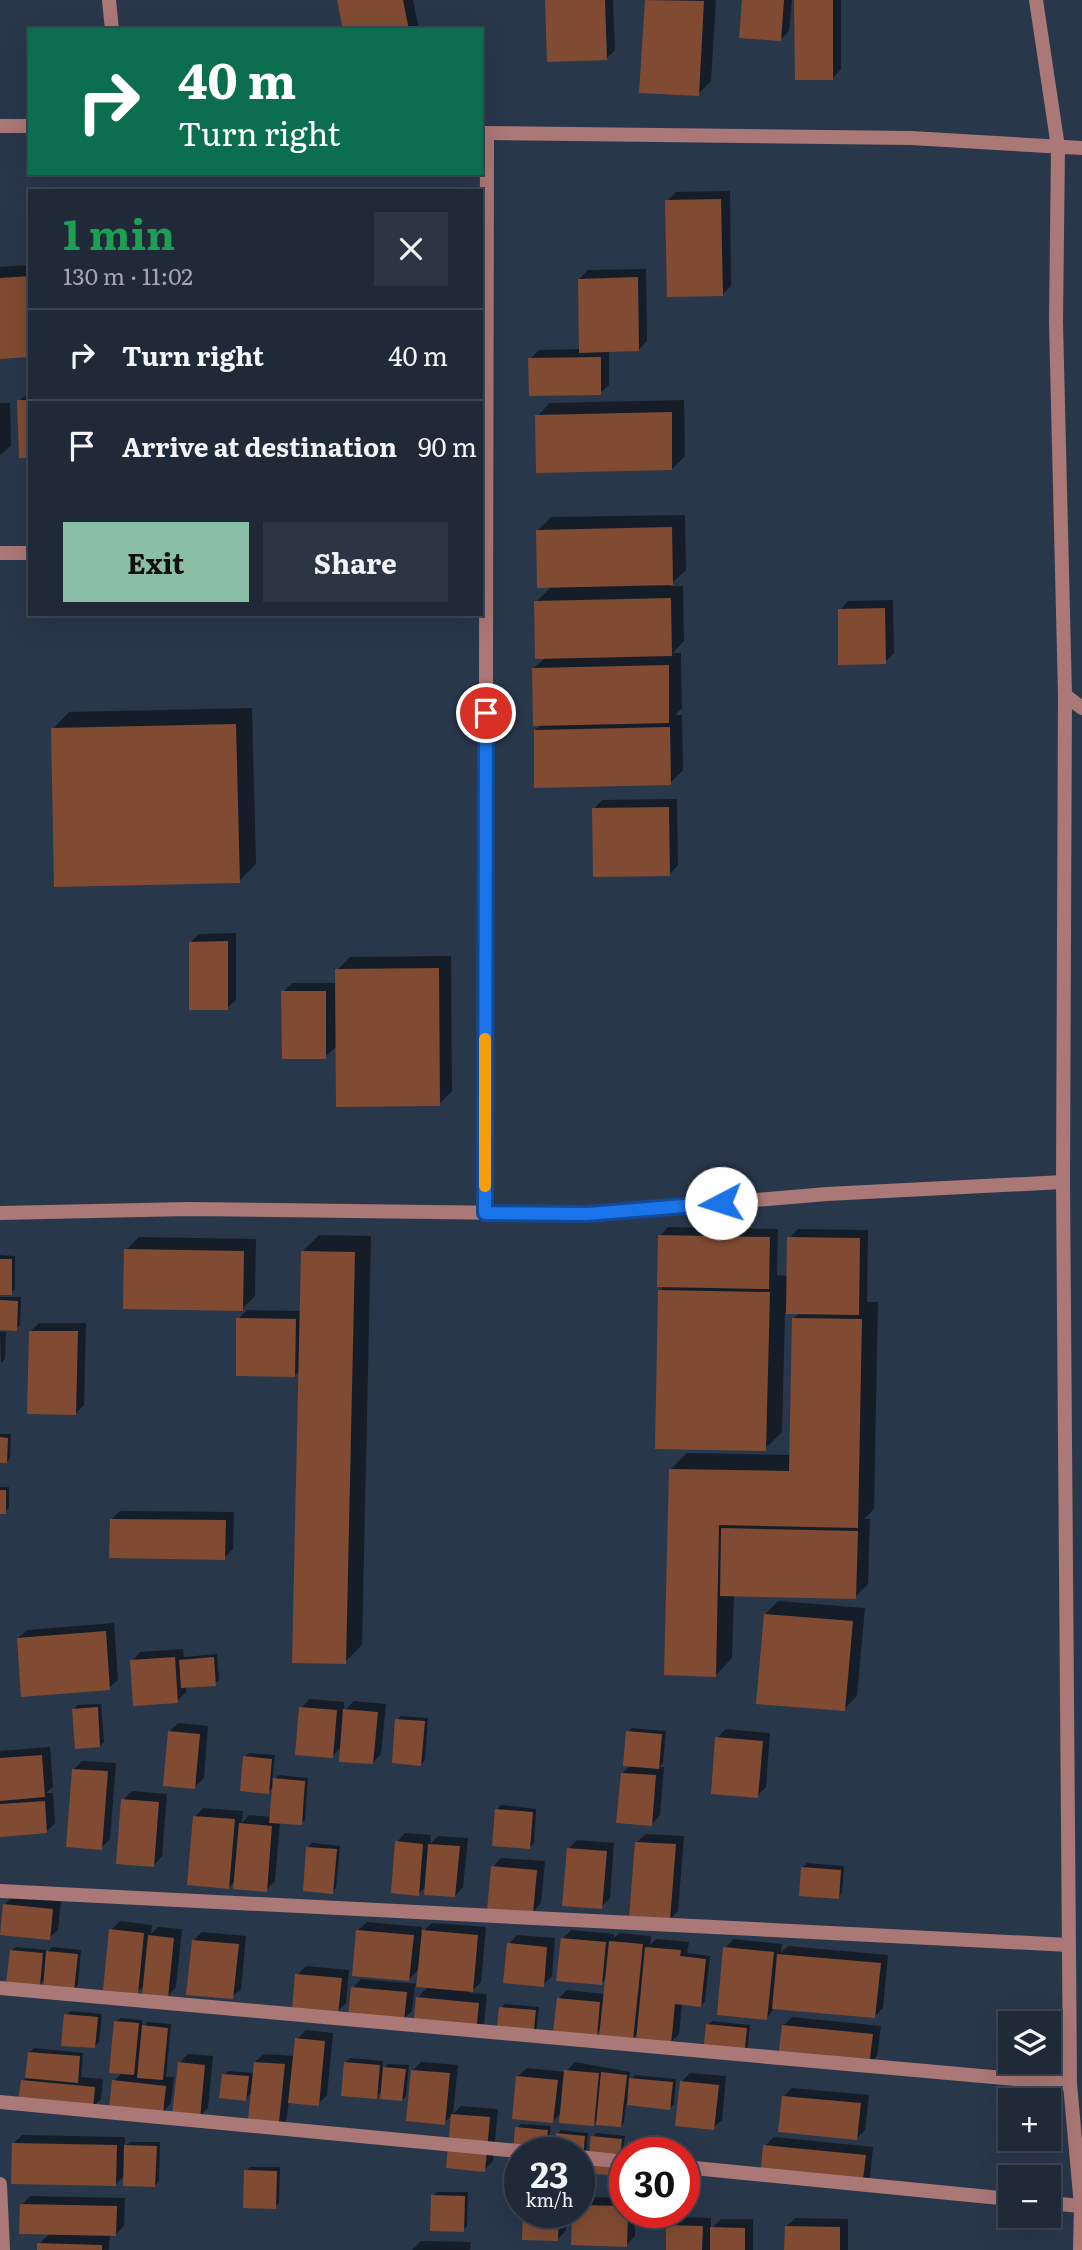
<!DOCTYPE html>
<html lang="en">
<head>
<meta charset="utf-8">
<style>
  :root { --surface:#1f2938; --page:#2c3543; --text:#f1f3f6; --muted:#a1a6ae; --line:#3c4553; --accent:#8abfa5 }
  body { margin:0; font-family:Literata,serif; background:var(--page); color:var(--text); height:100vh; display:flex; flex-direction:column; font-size:26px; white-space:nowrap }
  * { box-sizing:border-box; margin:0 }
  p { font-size:23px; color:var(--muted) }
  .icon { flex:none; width:38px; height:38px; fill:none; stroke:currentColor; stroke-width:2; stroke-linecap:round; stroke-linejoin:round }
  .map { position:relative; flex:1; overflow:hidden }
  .sheet { position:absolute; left:28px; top:189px; width:455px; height:427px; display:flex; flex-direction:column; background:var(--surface); border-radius:0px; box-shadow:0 7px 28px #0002,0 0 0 2px var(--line) }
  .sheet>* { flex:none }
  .hud { position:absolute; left:28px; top:28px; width:455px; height:147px; border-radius:0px; box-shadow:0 7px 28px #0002,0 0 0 2px var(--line); background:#0b6e4f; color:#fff; overflow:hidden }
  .controls { position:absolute; left:998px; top:2011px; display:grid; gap:14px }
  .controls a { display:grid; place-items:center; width:63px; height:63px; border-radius:0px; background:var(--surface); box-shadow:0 7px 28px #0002,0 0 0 2px var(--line); font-size:35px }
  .speed { position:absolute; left:504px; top:2137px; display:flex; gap:14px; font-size:35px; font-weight:700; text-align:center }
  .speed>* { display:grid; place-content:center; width:91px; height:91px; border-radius:50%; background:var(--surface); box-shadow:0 7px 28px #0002,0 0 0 2px var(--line); line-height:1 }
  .speed small { font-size:18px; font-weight:400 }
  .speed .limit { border:10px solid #d22; background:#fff; color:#111 }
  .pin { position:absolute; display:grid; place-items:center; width:60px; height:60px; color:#fff; margin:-30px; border:4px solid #fff; border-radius:50%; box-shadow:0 2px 7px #0007 }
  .me { position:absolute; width:77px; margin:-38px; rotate:265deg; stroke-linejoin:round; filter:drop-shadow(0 0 5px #0008) }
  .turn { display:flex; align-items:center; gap:24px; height:147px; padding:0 35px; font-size:32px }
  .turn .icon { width:91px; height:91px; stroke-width:2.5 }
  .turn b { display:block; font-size:49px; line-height:60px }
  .round { display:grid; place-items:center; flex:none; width:74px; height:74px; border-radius:0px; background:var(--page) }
  .overview { display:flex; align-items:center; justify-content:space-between; height:119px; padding:0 35px }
  h1 { font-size:42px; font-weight:700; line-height:52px; color:#1e9e55 }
  .cta { display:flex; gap:14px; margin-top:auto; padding:14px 35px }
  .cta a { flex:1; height:80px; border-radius:0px; background:var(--accent); color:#111; font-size:28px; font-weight:700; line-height:80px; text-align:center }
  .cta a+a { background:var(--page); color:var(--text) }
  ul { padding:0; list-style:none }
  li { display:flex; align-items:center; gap:21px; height:91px; padding:0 35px; border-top:2px solid var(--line) }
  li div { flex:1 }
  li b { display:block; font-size:26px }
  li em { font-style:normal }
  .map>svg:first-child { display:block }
  .shadow { fill:#0007 }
  .building { fill:#804b32 }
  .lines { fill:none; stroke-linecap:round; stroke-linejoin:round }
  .service { stroke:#aa7876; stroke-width:14 }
  .minor { stroke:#aa7876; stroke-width:14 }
  .tertiary { stroke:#aa7876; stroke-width:14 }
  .route-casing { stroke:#114b97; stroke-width:18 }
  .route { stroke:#1a73e8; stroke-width:12 }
  .slow { stroke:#f59e0b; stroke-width:12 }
</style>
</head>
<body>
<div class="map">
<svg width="1082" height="2250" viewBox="0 0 1082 2250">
  <rect width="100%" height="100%" fill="#29374b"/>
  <path class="shadow" d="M339,0h74l6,30h-75z
    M547,0h66l2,50 -9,9z
    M646,0h70l-5,81 -13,13 -57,-3z
    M743,0h49l-3,31 -8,8z
    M796,0h45v69l-8,9z
    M730,191l1,95 -9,9 -55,-94 9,-9z
    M30,265v91l-30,2v-91z
    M646,269l1,72 -9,9h-29v35l-9,8 -70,-34 9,-9 42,-1 -2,-70 9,-9z
    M30,392v64l-11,-55z
    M684,400l1,56 -13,13 -135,-53 13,-13z
    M0,403h10l1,43 -11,9z
    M685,515l1,55 -17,16h14l1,55 -11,12h8l1,55 -7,7h7l1,55 -13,13 -135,-53 7,-6 -8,-56 12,-11 -10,-55 16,-16 -14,-56 13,-13z
    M893,600l1,53 -9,9 -45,-52 8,-9z
    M252,708l4,156 -17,17 -186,-152 16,-17z
    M677,799l1,66 -8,9 -76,-65 8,-9z
    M236,933v67l-9,8 -36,-66 8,-8z
    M451,956l1,135 -13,13 -101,-59 -13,12 -42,-65 9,-9h45v-13l13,-13z
    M668,1227l110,2 -1,46 11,1 1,-38 9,-9 70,1 -1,72h11l-4,207 -10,10h6l-2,65 -13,13 -121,-2 -2,63 -16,17 -46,-205 17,-17 104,2 3,-137 6,-6h-15l-3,120 -17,17 -105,-158 5,-6 -5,-49z
    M319,1235l52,1 -9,409 -17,17 -45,-292 -5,5 -57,-56 9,-9 54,1 1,-59z
    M139,1237l117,2 -1,57 -13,13 -116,-59z
    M0,1255l15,1v33l-4,4h-11z
    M0,1297h21l-1,28 -4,4 -16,-1z
    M39,1323h47l-2,82 -8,8 -45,-82z
    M0,1332h6l-1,27 -4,4z
    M0,1434h11l-1,24 -3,4 -7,-1z
    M0,1487h9v21l-4,4h-5z
    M120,1511l114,1 -1,37 -9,9 -112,-39z
    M778,1601l87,7 -8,88 -13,13 -79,-95z
    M114,1623l4,57 -9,8 -91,-50 9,-8z
    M183,1649l1,8 33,-3 2,26 -4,4 -29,2v6l-9,9 -45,-40 8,-9z
    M310,1699l34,3v9l10,-10 32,3 -5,50 -8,9 -31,-17 -10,11 -31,-49z
    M101,1704l3,38 -4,4 -26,-37 4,-4z
    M401,1716l27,2 -3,42 -4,4 -24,-44z
    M178,1723l30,3 -4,52 -9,9 -26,-55z
    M632,1728l34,3 -3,32 -4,4h5l-4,48 -8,9 -30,-51 9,-8 -3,-33z
    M726,1729l44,4 -4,54 -9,9 -40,-58z
    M50,1747l3,40 -7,6h7l2,30 -9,9 -46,3v-84z
    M249,1753l26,2 -3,26 7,-6 29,3 -3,42 -4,4 -21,-2 -5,59 -9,9 -30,-10 -7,7 -34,-70 8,-9 40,3 -1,12 7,-8 22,2 3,-31 -6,6 -23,-35z
    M82,1761l34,2 -6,76 -9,9 -28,-78z
    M132,1791l35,3 -5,62 -8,9 -31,-65z
    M501,1805l35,4 -2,34 -4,4 -33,-38z
    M405,1833l26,2 -1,9 8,-8 30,2 -5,49 -8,9 -29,-10 -8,8 -21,-52z
    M646,1834l38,2 -6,75 -9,9 -32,-78z
    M577,1840l37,3 -4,55 -9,9 -33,-58z
    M312,1843l28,3 -4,42 -4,4 -24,-45z
    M501,1858l44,3 -4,42 -8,9 -40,-45z
    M807,1863l37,3 -2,27 -4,4 -35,-30z
    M13,1896l48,5 -3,29 -9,8 -45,-33z
    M120,1921l32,4 -1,9 7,-7 24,2 -6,58 -8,9 -23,-11 -8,7 -26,-62z
    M367,1922l55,5 -1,6 11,-10 54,4 -5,55 -11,11 17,1 -3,30 -9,8 -58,-34 11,-11 -13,-2 -3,26 -9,8 -50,-31 8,-9 57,5 2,-16 -12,12 -50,-50z
    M571,1930l43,4v4l5,-5 32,3 -1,9 6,-6 33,3 -2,11 23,3 -5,45 -4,4 -19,-2 -3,31 -9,9 -32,-10 -6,6 -30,-11 -6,6 -38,-35 9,-9 38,4 2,-16 -6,5 -39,-44z
    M202,1932l44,4 -5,53 -9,8 -39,-56z
    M517,1935l38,3 -3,38 -9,9 -34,-41z
    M734,1939l48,5 -1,9 7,-7 100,9 -5,53 -8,8 -100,-9 -8,11 -42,-70z
    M16,1947l30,3v4l6,-7 29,3 -3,35 -4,4 -29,-10 -6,6 -27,-35z
    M306,1966l43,4 -3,33 -9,9 -40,-37z
    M505,2004l34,3 -3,26 -35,-25z
    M70,2011l32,3 -3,28 -4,4 -29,-31z
    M792,2017l89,9 -4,30 -8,9 -86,-39z
    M120,2018l22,2v8l5,-6 24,2 -5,53h8l-3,26 -8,9 -49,-31 8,-8 -6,-51z
    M712,2021l38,4 -3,27 -39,-27z
    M306,2030l27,3 -6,62 -9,9 -29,-3 -3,20 -8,9 -26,-38 -6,7 -22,-24 4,-4 26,2 1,-11 9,-8 31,2 2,-17z
    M34,2048l49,5 -2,24 22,2 -2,20 -9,9 -70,-27 6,-5 2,-24z
    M188,2054l25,2 -5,52 -9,9 -20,-54z
    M350,2058l33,3 -1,9 6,-6 21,1 -3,31 -4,4 -20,-9 -6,6 -30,-35z
    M421,2062l37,3 -5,49 -9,9 -32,-52z
    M575,2062l55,10 -1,9 6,-6 41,4 -2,25 -4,4 -44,-4 -2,18 -4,4 -22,-7 -5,5 -31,-12 -9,9 -35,-45 9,-8 39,4z
    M690,2073l36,3 -4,44 -9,8 -32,-46z
    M792,2088l77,7 -4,35 -8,8 -73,-42z
    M461,2106l37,3 -5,52 -9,9 -31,-56z
    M521,2124l30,2 -4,26h-27l-3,-24z
    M561,2130l27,3 -3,33 -4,4 -2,-18h-23l1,-18z
    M596,2133l29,3 -4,34 -4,4 -25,-37z
    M22,2135l103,2v9l5,-4h30l-1,39 -4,4 -30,-10 -9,9 -103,-40z
    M774,2137l99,10 -3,30 -8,9 -97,-40z
    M633,2139l37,4v9h-42z
    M250,2167h30l-1,36 -4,4 -29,-36z
    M437,2192h31l-1,34 -4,4 -30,-34z
    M30,2196l95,2 -1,28 -9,9 -5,-1 -1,16h-70v-6l11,-11 -28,-28z
    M582,2197l43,1v14h10v24l-9,9 -53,-33h6z
    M525,2212h42l-1,18 -8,9z
    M677,2217l34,1v11l10,-10h32v31h-86l1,-24z
    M795,2218l53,1v31h-62l1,-24z
    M421,2241l50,1 -1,8h-58z"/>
  <path class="building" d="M337,0h66l6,30h-66z
    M545,0h60l2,60 -60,2z
    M645,0l59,1 -5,95 -60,-3z
    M742,0h42l-3,41 -42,-3z
    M794,0h39v80h-38z
    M721,199l2,97 -56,1 -2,-97z
    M30,276v81l-30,2v-81z
    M638,277l1,74 -60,2 -1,-74z
    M601,357v38l-72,1 -1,-38z
    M17,400h13v58h-11z
    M672,412v58l-136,3 -1,-58z
    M672,527l1,58 -136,3 -1,-58z
    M671,598l1,58 -137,3 -1,-58z
    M885,608l1,56 -48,1v-56z
    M669,665v58l-136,3 -1,-58z
    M236,724l4,159 -186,4 -3,-159z
    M670,727l1,58 -137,3v-58z
    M669,807l1,69 -77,1 -1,-69z
    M228,941v69h-39v-68z
    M439,968l1,138 -104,1 -1,-138z
    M281,991h45v68h-44z
    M658,1235l112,2 -1,52 -112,-2z
    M787,1237l73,1 -1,77 -73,-1z
    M124,1249l120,2 -1,60 -120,-2z
    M301,1251l54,1 -9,412 -54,-1z
    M0,1259h12v36h-12z
    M658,1290l112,2 -4,159 -111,-2z
    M0,1300l18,1 -1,30 -17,-1z
    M236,1318l60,1 -1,58 -59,-1z
    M792,1318l70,1 -4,209 -139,-3 -3,152 -52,-2 5,-206 120,2z
    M29,1331h49l-2,84 -49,-1z
    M0,1437l8,1 -1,25h-7z
    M0,1490h6v24h-6z
    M110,1519l116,1 -1,40 -116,-2z
    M721,1528l137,3 -2,68 -136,-3z
    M764,1614l89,7 -8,90 -89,-7z
    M106,1631l4,59 -89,7 -4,-59z
    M175,1657l3,46 -45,3 -3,-46z
    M214,1657l2,29 -35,2 -2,-28z
    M98,1707l2,40 -25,2 -3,-40z
    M299,1707l38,3 -4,48 -38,-3z
    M343,1709l35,3 -5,52 -34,-2z
    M395,1719l30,2 -4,45 -29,-3z
    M168,1731l32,3 -5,55 -32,-3z
    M626,1731l36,3 -3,35 -36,-3z
    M715,1737l48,4 -5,57 -47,-4z
    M42,1755l3,42 -45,4v-43z
    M243,1756l29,3 -3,35 -29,-3z
    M72,1769l36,2 -6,79 -36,-3z
    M621,1773l35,2 -4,51 -36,-3z
    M273,1778l32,3 -3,44 -33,-2z
    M121,1799l38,3 -5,65 -38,-3z
    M45,1801l2,32 -47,4v-33z
    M495,1809l38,3 -3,37 -38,-3z
    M193,1816l42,3 -6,70 -42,-4z
    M239,1823l33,3 -5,66 -34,-3z
    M395,1841l28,3 -4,52 -28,-3z
    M635,1842l41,2 -6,77 -41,-3z
    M428,1844l32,2 -5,51 -31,-2z
    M306,1847l31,2 -4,45 -30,-3z
    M567,1848l40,3 -5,58 -40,-3z
    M491,1866l46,4 -4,44 -46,-3z
    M801,1867l40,3 -2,29 -40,-3z
    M3,1904l50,5 -3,31 -50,-5z
    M109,1929l35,4 -6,61 -35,-4z
    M356,1930l58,5 -5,46 -57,-5z
    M422,1930l56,5 -5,57 -57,-5z
    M148,1935l26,3 -6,60 -26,-3z
    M561,1938l45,4 -4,43 -46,-4z
    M192,1940l47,4 -6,55 -47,-4z
    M609,1941l34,3 -10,97 -34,-4z
    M507,1943l40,4 -3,40 -41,-4z
    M645,1947l36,3 -1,6 26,3 -5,48 -26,-3 -4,41 -35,-4z
    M723,1947l51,5 -7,68 -50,-5z
    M10,1950l33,3 -3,33 -34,-2z
    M46,1951l32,3 -4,37 -31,-3z
    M777,1954l104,9 -6,55 -103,-9z
    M295,1974l47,4 -4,36 -46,-5z
    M351,1987l56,5 -3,29 -56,-5z
    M416,1997l63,6 -3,31 -63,-6z
    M557,1998l43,4 -3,34 -44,-4z
    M499,2007l37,3 -3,29 -37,-3z
    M64,2014l34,3 -3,31 -34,-2z
    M114,2021l25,2 -5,52 -25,-2z
    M706,2024l41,4 -3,29 -41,-4z
    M142,2025l26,3 -5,52 -26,-2z
    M782,2025l91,9 -4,33 -91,-9z
    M295,2038l30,3 -6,65 -31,-3z
    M28,2052l52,4 -2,27 -53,-5z
    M178,2062l27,3 -5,54 -28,-3z
    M254,2062l31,2 -7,68 -31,-3z
    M344,2062l36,3 -3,34 -36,-3z
    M383,2067l23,2 -4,32 -22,-2z
    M411,2070l39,3 -5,52 -39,-4z
    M564,2070l35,3 -5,53 -35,-3z
    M601,2072l26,3 -6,52 -25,-2z
    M222,2074l27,2 -3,25 -27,-3z
    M516,2076l42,4 -5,43 -41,-4z
    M629,2078l44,4 -3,28 -43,-5z
    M21,2080l74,7 -2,22 -75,-7z
    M112,2080l54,6 -3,28 -54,-5z
    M680,2081l39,4 -5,45 -39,-4z
    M782,2096l79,7 -4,37 -79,-8z
    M451,2114l39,3 -5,55 -39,-4z
    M515,2127l33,3 -3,22 -32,2z
    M556,2133l29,3 -3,36 -3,-20h-25z
    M591,2136l31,3 -4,37 -31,-3z
    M628,2142l39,4v6h-40z
    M12,2143l105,2 -1,41 -105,-2z
    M124,2145l33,1 -2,41 -32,-1z
    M763,2145l103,10 -4,33 -102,-10z
    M244,2170l33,1 -1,38 -33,-1z
    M431,2195l34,1 -1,36 -34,-1z
    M20,2204l97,2 -1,30 -97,-2z
    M579,2205l46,1v6h3l-1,35 -56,-2 1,-33h7z
    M523,2212h36l-1,29 -36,-1z
    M666,2225l37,1 -1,24h-36z
    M785,2226l55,1v23h-56z
    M710,2227l35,1v22h-35z
    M37,2243l65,2v5h-65z"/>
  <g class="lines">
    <path class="service" d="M1065,695l17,13"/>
    <path class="minor" d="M109,0l3,30
      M1036,0l22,147
      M0,553h30
      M0,1213l189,-4 398,5 240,-20 236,-12
      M485,1213l2,-1080
      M0,1891l1069,54
      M0,1988l1070,96
      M0,2102l529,50
      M579,2157l46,5
      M684,2167l326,32
      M0,2184l3,66
      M1048,2203l33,3"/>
    <path class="tertiary" d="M0,126h30
      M481,133l430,5 171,10
      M1058,147l-2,175 9,373 -2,487 7,902 11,122 -1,44"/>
  </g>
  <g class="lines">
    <g class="route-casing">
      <path id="route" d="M486,713l-1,500 102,1 134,-11"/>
    </g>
    <use href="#route" class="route"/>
    <path class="slow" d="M485,1186v-147"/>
  </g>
</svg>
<div class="controls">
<a><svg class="icon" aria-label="layers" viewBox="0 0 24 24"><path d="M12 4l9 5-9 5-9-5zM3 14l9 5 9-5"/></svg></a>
<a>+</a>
<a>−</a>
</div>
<div class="speed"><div>23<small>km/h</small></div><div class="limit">30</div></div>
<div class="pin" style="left:486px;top:713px;background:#d93025"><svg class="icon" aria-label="arrive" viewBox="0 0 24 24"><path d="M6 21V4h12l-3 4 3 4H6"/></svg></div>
<svg class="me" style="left:721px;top:1203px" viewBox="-20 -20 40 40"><circle r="19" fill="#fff"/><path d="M0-13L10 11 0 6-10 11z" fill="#1a73e8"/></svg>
<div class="hud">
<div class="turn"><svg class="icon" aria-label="right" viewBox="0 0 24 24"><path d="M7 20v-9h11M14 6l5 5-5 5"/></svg><div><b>40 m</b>Turn right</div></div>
</div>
<section class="sheet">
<div class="overview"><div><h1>1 min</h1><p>130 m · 11:02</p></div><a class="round"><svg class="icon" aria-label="close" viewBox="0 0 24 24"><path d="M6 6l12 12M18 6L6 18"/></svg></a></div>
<ul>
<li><svg class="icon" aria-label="right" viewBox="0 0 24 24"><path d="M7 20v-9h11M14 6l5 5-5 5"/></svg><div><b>Turn right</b></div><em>40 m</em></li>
<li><svg class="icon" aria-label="arrive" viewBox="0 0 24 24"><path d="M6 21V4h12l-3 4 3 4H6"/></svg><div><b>Arrive at destination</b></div><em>90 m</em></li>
</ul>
<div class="cta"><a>Exit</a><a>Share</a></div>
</section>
</div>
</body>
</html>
